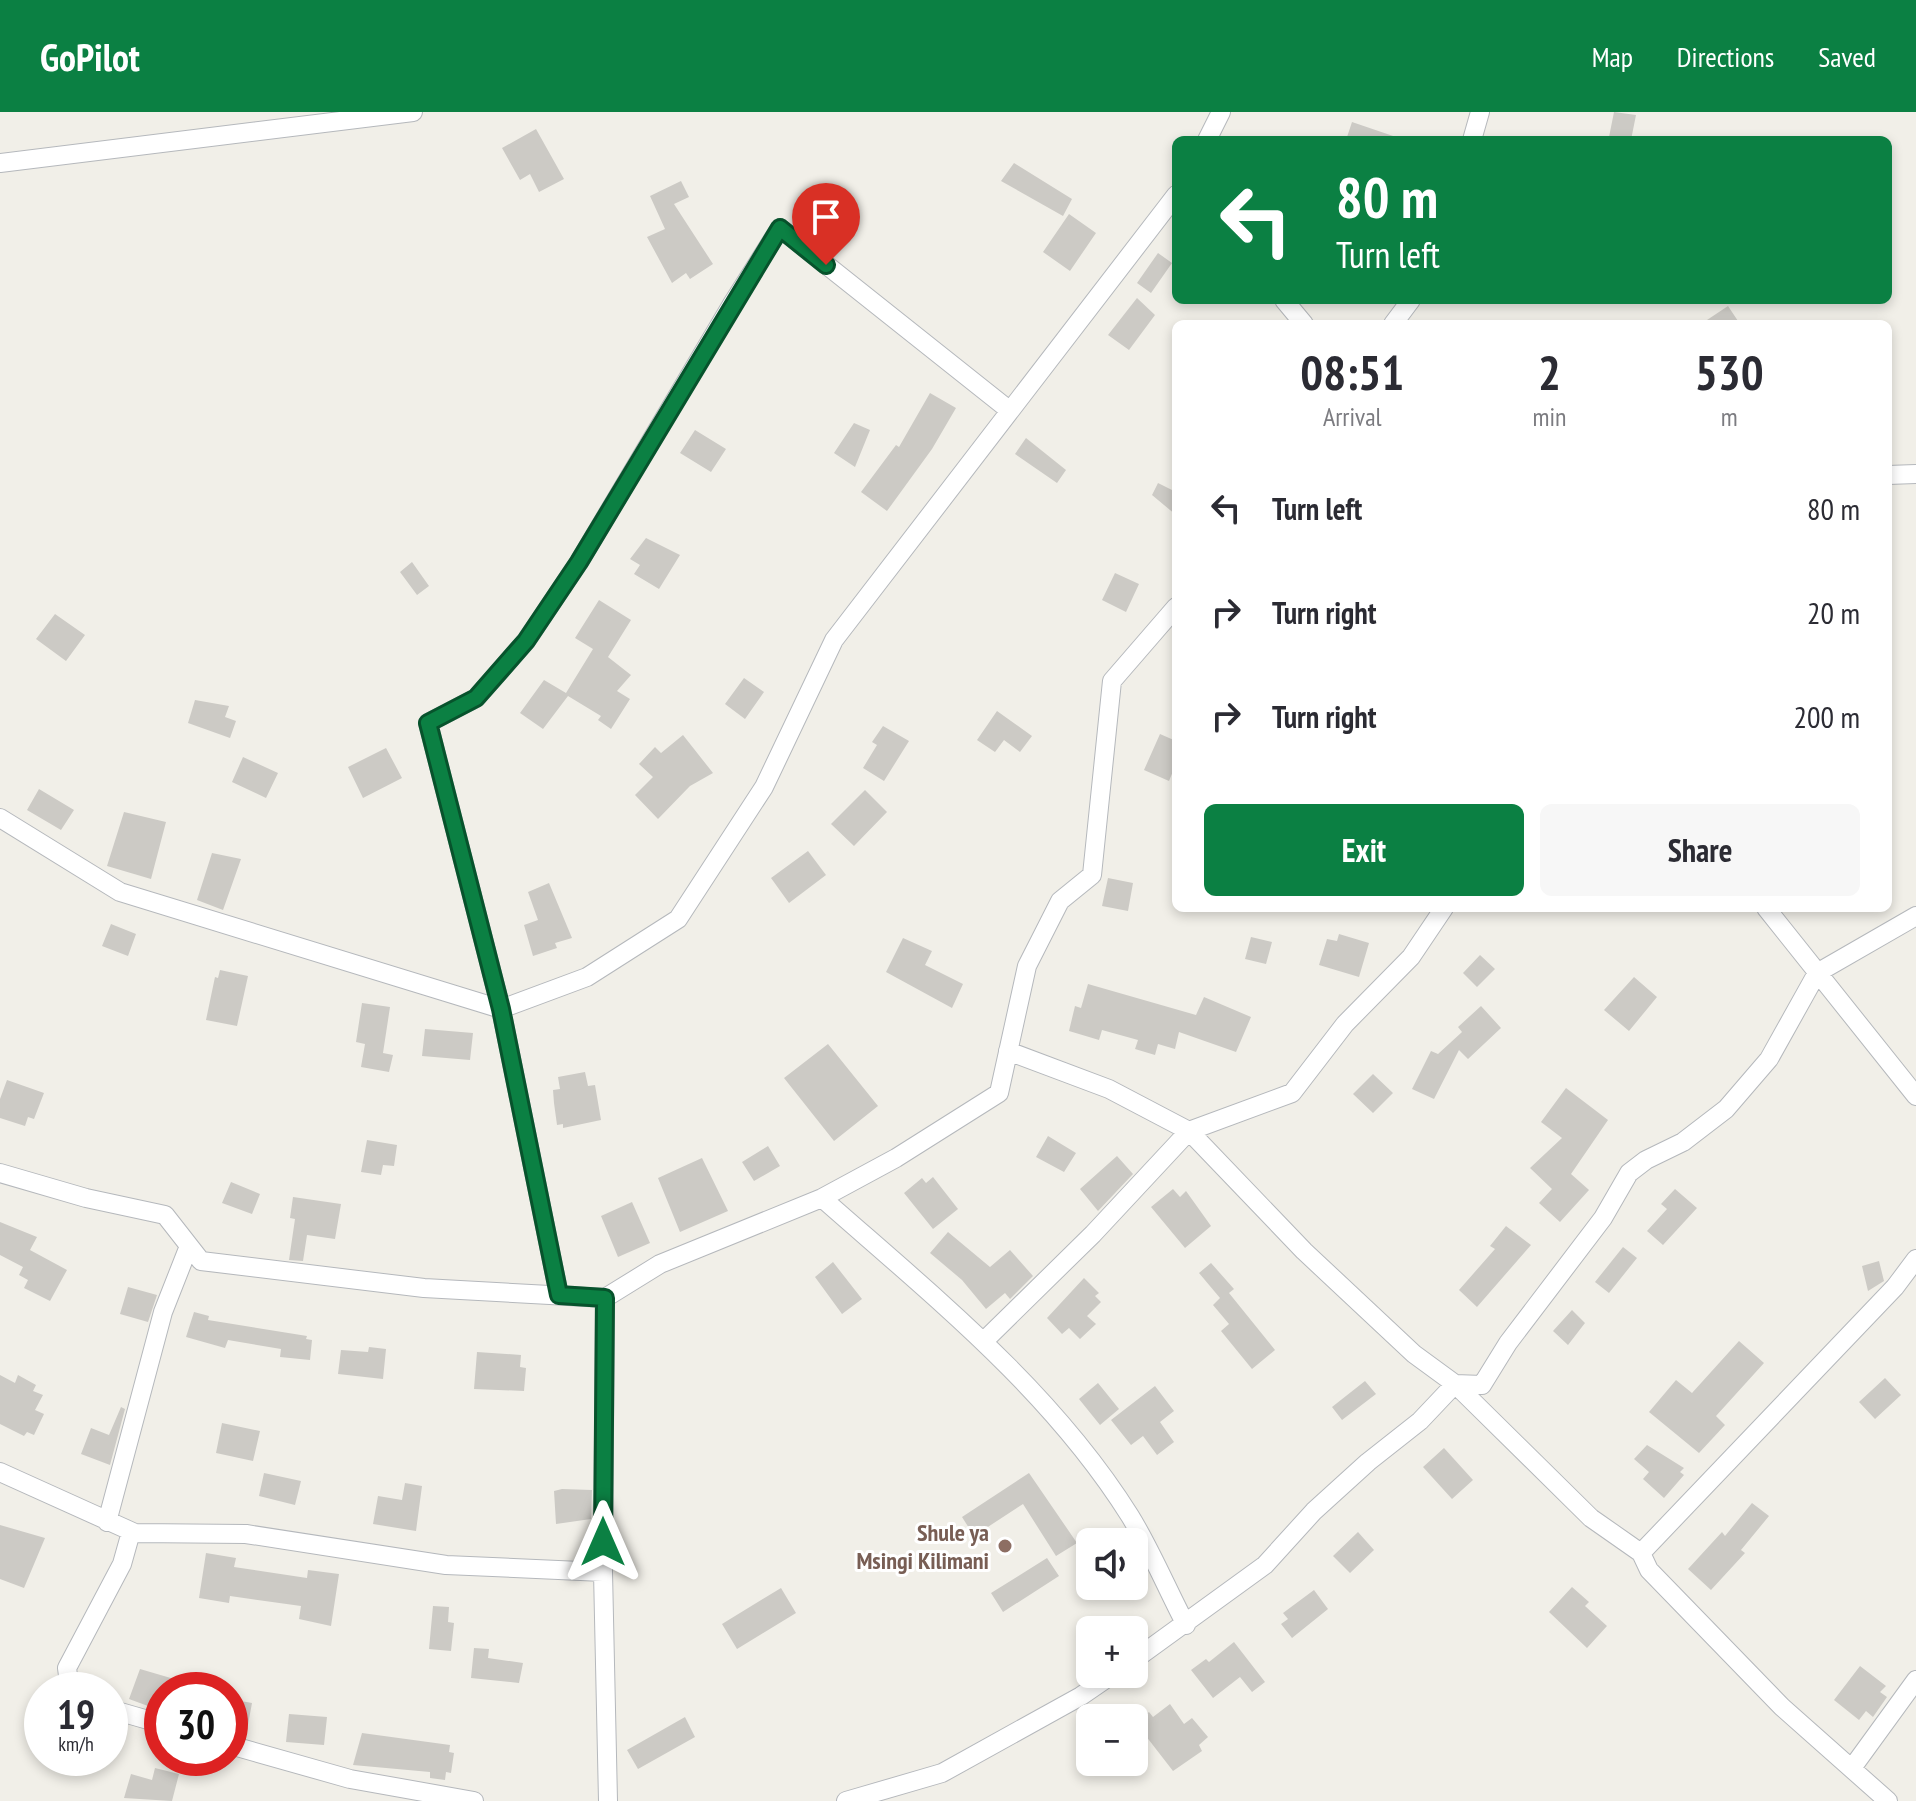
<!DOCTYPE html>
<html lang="en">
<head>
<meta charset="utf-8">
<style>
  :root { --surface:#fff; --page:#f7f7f7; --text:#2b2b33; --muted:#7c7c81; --accent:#0b8043 }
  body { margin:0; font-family:"PT Sans Narrow",sans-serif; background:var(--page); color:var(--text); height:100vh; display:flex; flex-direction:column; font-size:30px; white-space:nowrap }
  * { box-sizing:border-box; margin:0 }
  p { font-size:26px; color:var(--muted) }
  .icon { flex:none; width:44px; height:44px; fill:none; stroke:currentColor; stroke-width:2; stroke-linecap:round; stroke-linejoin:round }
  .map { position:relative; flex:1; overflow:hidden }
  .drawer { position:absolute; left:1172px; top:208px; width:720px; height:592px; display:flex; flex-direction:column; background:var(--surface); border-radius:12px; box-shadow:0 4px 12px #0003 }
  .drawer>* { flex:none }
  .top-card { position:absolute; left:1172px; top:24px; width:720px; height:168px; border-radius:12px; box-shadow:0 4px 12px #0003; background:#0b8043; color:#fff; overflow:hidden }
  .tools { position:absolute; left:1076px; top:1416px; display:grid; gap:16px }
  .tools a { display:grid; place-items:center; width:72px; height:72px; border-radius:12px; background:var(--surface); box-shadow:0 4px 12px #0003; font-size:40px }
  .speed { position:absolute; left:24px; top:1560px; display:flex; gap:16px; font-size:40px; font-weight:700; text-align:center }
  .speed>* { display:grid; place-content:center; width:104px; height:104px; border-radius:50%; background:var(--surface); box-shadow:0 4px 12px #0003; line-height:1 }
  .speed small { font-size:20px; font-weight:400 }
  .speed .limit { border:12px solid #d22; background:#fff; color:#111 }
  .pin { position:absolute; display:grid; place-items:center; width:68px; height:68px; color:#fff; margin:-82px -34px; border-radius:50% 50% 50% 0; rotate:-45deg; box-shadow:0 0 8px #0007 }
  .pin .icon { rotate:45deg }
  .me { position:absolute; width:88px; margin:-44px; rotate:0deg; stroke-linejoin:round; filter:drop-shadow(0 0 6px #0008) }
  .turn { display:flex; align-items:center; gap:28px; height:168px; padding:0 32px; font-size:36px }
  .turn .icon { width:104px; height:104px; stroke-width:2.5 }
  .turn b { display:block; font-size:56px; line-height:68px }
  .eta { display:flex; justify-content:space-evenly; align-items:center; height:136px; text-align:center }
  .eta b { font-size:48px; font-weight:800; line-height:56px }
  .cta { display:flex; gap:16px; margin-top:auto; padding:16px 32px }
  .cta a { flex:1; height:92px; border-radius:12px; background:var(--accent); color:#fff; font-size:32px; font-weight:800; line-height:92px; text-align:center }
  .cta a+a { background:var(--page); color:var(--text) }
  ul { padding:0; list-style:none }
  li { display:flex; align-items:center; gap:24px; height:104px; padding:0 32px }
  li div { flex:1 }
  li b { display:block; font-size:30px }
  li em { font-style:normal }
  header { display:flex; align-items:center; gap:48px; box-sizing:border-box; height:112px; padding:0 40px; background:var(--accent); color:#fff }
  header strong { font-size:38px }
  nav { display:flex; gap:44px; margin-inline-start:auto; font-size:28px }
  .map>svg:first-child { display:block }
  .building { fill:#cccac5 }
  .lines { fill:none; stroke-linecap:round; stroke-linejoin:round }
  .minor-casing { stroke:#b5b8bc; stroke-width:20 }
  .minor { stroke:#fff; stroke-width:18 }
  .route-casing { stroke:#07532c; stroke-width:20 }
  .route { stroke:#0b8043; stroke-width:14 }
  .education-dot { fill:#8d6e63; stroke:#fff; stroke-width:3 }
  .labels { text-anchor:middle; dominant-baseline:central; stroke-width:6; stroke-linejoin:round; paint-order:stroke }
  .education-label { font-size:24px; font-weight:bold; fill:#785e54; stroke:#fff; text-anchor:end }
</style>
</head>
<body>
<header>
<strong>GoPilot</strong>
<nav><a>Map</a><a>Directions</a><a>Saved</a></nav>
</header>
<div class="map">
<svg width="1916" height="1689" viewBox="0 0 1916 1689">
  <rect width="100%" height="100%" fill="#f1efe8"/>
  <path class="building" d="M1614,0l22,3 -5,25 -22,-3z
    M1352,10l44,15v3h-50z
    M536,17l28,50 -25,13 -9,-18 -10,6 -18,-32z
    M1014,51l58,36 -9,17 -62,-35z
    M681,69l8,16 -15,7 39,60 -23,15 -4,-6 -14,10 -25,-46 18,-8 -15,-33z
    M1069,102l27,19 -26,38 -27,-19z
    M1158,141l14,10 -21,30 -14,-10z
    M1137,186l18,17 -26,35 -21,-15z
    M1728,194l12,18h-39z
    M930,281l26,15 -24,41 -45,62 -26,-19 35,-47 3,2z
    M854,311l16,7 -15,37 -21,-14z
    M695,318l31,19 -15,23 -31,-19z
    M1026,326l40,32 -9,13 -42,-29z
    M1158,371l18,9v23l-24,-20z
    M646,426l34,17 -21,34 -25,-15 6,-9 -10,-6z
    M412,450l17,24 -12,9 -17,-23z
    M1115,461l24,11 -13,28 -24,-12z
    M599,488l32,20 -23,37 23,18 -14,16 13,8 -19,30 -13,-9 3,-4 -33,-20 -25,33 -23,-16 24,-33 22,13 27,-44 -18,-11z
    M55,502l30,21 -19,26 -30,-22z
    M744,566l20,14 -19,27 -20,-15z
    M195,588l34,6 -4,11 11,4 -6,17 -42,-15z
    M997,599l35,25 -12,16 -16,-12 -9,12 -18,-12z
    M883,614l26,15 -25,40 -21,-13 14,-23 -5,-3z
    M1160,622l16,7v23l-7,17 -25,-11z
    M683,623l30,38 -23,13 -32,33 -23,-24 18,-18 -14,-13 16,-17 6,6z
    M386,636l16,30 -39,20 -15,-31z
    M243,645l35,16 -12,25 -34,-16z
    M39,677l35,21 -13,20 -34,-20z
    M865,678l22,22 -33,34 -23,-22z
    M124,700l42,10 -15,57 -44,-13z
    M808,739l18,24 -37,28 -18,-25z
    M212,741l29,6 -18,51 -26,-10z
    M1108,766l25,5 -5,28 -26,-5z
    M549,771l23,55 -17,5 2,5 -24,8 -9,-31 14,-5 -10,-28z
    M111,812l25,10 -8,22 -26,-10z
    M1339,822l30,9 -10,34 -40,-12 8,-26 10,2z
    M1251,825l21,5 -6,22 -21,-5z
    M903,826l29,13 -7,14 38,19 -11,24 -66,-36z
    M1480,843l15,14 -18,18 -14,-14z
    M220,858l28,6 -11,50 -31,-6 9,-43 3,1z
    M1634,865l23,20 -28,34 -25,-21z
    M1088,872l108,31 8,-18 47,20 -15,35 -57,-20 -4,17 -17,-5 -3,11 -20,-6 3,-9 -36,-10 -3,10 -30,-9 6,-25 6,2z
    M362,891l28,4 -7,46 10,2 -4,17 -28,-5 4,-23 -9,-2z
    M1481,894l20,22 -33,31 -9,-9 -25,49 -22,-10 19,-38 7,3 24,-22 -4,-5z
    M425,917l48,4 -3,27 -48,-4z
    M828,932l50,62 -44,35 -50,-63z
    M585,960l3,14 7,-1 6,35 -38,8v-4l-6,1 -3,-22 -1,-13 7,-1 -2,-12z
    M1373,962l20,19 -20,20 -20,-19z
    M7,968l37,13 -10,26 -6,-2 -3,9 -25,-8v-19z
    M1566,976l42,32 -37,54 18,16 -29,32 -21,-19 13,-14 -22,-21 32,-30 -21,-16z
    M1048,1024l28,17 -12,19 -28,-15z
    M367,1028l30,5 -3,21 -11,-1 -2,10 -20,-3z
    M768,1034l12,20 -26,15 -12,-19z
    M1117,1044l16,18 -35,37 -18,-22z
    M702,1046l26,53 -48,21 -22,-54z
    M933,1065l25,32 -25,20 -29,-36 18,-15 4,5z
    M231,1070l29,12 -8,20 -30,-11z
    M1173,1077l7,8 6,-6 25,35 -26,22 -34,-41z
    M1675,1077l22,19 -34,37 -16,-14 20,-22 -6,-5z
    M293,1085l48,7 -6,35 -28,-4 -4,26 -14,-1 6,-41 -5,-1z
    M632,1090l18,41 -32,14 -17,-41z
    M0,1110l37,15 -7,13 37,20 -17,31 -26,-13 4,-8 -9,-5 4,-8 -23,-12z
    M1506,1114l25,19 -54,62 -18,-17 36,-41 -5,-3z
    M948,1120l42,35 20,-17 23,26 -23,23 -5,-6 -19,16 -24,-29 -32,-27z
    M1623,1135l14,11 -28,35 -14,-11z
    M1879,1149l5,20 -16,10 -6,-25z
    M833,1150l29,37 -20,15 -27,-37z
    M1211,1151l23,26 -5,4 46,57 -23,19 -31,-38 8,-7 -16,-19 7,-7 -21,-25z
    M1084,1166l15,15 -4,3 6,6 -14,14 9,8 -16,15 -11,-11 -7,6 -15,-16z
    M128,1175l29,8 -9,27 -28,-8z
    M1572,1198l13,13 -17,22 -15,-14z
    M194,1200l15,4 -1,4 99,16 -1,3 6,1 -2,20 -30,-3 1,-8 -53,-9 -3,8 -39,-11z
    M1739,1229l25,22 -48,53 9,9 -26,28 -50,-41 27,-32 16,13z
    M369,1235l17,2 -3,30 -45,-5 3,-24 27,2z
    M477,1240l44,3 -1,12 6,1 -2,23 -50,-2z
    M0,1263l15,8 3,-8 18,10 -3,6 10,4 -8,15 9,4 -10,21 -7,-3 -3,4 -24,-12z
    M1885,1266l16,17 -26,24 -16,-17z
    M1365,1269l11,13 -34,26 -10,-13z
    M1098,1271l21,26 -19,16 -21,-26z
    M1155,1274l19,25 -14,11 14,20 -17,13 -14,-19 -12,9 -20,-25z
    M121,1295l4,2 -15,56 -29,-11 10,-26 18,7z
    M222,1311l38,8 -7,30 -37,-8z
    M1647,1333l37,23 -4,4 4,3 -20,23 -21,-19 6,-7 -15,-13z
    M1444,1336l29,32 -21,19 -29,-32z
    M264,1361l37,8 -6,24 -36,-9z
    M1029,1361l48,70 -21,13 -33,-52 -49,32 -12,-19z
    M405,1371l17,3 -6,45 -43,-7 5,-28 24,4z
    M562,1377l30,1 -1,29 -35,5 -2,-33z
    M1752,1391l17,13 -28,34 4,3 -34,37 -23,-21 34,-37 3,4z
    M0,1413l45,13 -21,50 -24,-9z
    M1358,1420l16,18 -24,23 -17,-17z
    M206,1441l30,5 -2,9 73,11 1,-8 31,4 -8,52 -32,-7 2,-13 -71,-10 -1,7 -30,-5z
    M1047,1446l12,18 -56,36 -12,-19z
    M1572,1475l17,15 -4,4 22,20 -20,22 -38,-36z
    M781,1476l15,25 -59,36 -15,-25z
    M1314,1478l14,19 -36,29 -11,-14 7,-5 -5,-6z
    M433,1494l16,1 -1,15 6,1 -3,28 -22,-2z
    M1234,1530l31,40 -13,10 -12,-15 -27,21 -22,-28 15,-11 3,3z
    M474,1536l15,1 -1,9 35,5 -4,20 -48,-5z
    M1860,1554l26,20 -6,6 7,5 -14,20 -7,-6 -7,9 -25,-20z
    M140,1557l58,17v4h-36v14l-12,-4 -2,6 -19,-7z
    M230,1587l22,4 -5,27 -17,-3z
    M1170,1592l14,20 8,-6 16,19 -9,8 3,6 -29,20 -38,-49 14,-10 4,5z
    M289,1602l38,3 -3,28 -38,-3z
    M685,1605l10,20 -57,32 -11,-19z
    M362,1621l88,12 -1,7 5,1 -3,20 -5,-1 -1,8 -15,-2v-6l-77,-7z
    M155,1656l24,6 -7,27 -48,-3 7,-24 21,6z"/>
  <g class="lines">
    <g class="minor-casing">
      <path id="minor" d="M1207,28l14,-28
        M1472,28l8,-28
        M0,51l413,-51
        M1284,188l20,24
        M1393,212l18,-24
        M1888,363l28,-1
        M0,706l120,74 381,117 86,-32 91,-58 86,-132 70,-147 342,-445
        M1766,796l150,188
        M1008,939l101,38 80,42 115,120 110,103 41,30 136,134 50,35 8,17 133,137 106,94
        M0,1061l86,25 79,17 36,46 223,27 181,10 55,-34 162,-66 74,-40 103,-65 28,-127 33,-65 32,-26 20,-194 64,-74
        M822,1086c111,98 229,192 308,318 21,34 37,73 56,109
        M559,1183l-58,-286 -73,-286 48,-25 50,-57 53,-79 153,-258 48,-76 229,182
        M605,1186l-2,274 5,229
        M984,1229l109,-107 96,-103 103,-38 53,-69 66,-67 33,-49
        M0,1360l135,61 111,1 200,31 157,7
        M107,1410l56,-210 26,-66
        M1641,1441l254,-266 21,-28
        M1134,1548l131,-95 49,-54 54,-49 52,-41 35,-37 27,1 26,-42 95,-125 26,-45 17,-13 37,-18 43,-33 43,-50 48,-86 99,-57
        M70,1578l-3,-22 55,-104 9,-32
        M110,1597l52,15
        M230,1633l120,34 124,22
        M1852,1656l64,-88
        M846,1689l96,-28 139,-77 32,-22"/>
    </g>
    <use href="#minor" class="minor"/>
  </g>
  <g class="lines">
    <g class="route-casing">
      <path id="route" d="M603,1430l2,-244 -46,-3 -58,-286 -73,-286 48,-25 50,-57 53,-79 201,-334 46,37"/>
    </g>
    <use href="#route" class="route"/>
  </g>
  <circle class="education-dot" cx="1005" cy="1434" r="8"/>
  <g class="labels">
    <g class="education-label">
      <text x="989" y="1420">Shule ya<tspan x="989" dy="28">Msingi Kilimani</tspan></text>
    </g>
  </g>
</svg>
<div class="tools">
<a><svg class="icon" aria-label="sound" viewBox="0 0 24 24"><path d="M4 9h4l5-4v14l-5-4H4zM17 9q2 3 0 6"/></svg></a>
<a>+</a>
<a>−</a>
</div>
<div class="speed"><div>19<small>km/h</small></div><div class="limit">30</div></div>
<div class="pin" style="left:826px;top:153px;background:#d93025"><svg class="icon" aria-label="arrive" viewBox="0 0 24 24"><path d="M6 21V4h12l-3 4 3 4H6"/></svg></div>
<svg class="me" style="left:603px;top:1430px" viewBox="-20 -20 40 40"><path d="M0-17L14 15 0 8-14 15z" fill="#0b8043" stroke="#fff" stroke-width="4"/></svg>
<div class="top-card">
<div class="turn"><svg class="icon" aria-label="left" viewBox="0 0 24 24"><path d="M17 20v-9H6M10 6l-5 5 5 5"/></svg><div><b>80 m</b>Turn left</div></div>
</div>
<section class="drawer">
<div class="eta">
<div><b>08:51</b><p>Arrival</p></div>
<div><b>2</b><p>min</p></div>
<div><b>530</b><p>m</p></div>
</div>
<ul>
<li><svg class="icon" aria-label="left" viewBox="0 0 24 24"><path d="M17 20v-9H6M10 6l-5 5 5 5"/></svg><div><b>Turn left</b></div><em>80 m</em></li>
<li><svg class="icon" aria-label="right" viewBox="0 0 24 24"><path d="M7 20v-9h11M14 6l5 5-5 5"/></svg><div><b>Turn right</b></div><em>20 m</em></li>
<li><svg class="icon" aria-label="right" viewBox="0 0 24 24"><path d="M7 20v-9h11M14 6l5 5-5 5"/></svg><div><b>Turn right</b></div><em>200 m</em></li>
</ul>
<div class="cta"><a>Exit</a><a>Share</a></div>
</section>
</div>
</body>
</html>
